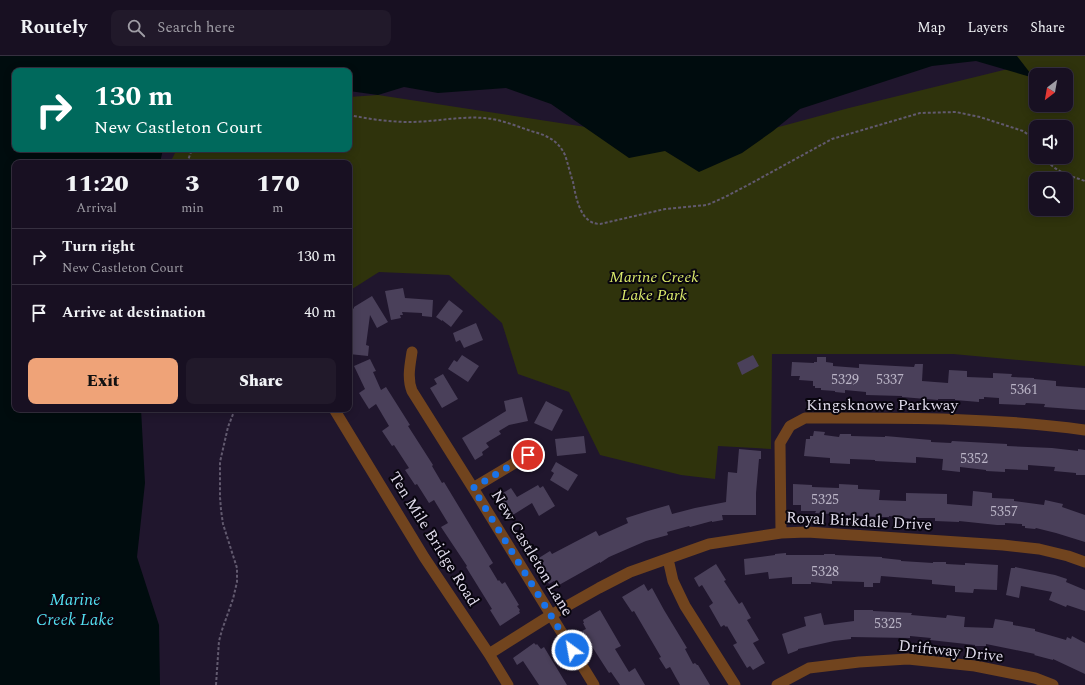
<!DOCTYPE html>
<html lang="en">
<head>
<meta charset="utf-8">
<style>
  :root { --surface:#181022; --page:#21192a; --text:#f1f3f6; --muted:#9f9da5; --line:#363040; --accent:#efa378 }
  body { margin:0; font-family:Spectral,serif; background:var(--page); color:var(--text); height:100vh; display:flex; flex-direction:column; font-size:15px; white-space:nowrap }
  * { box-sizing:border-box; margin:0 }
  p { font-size:13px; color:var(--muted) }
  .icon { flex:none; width:22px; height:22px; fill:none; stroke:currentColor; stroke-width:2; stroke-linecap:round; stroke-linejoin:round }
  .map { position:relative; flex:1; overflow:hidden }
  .side { position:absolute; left:12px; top:104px; width:340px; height:252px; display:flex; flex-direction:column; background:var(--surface); border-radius:8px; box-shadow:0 2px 10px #0003,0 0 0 1px var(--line) }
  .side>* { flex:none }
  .guide { position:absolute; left:12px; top:12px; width:340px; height:84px; border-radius:8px; box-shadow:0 2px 10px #0003,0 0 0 1px var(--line); background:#00695c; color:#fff; overflow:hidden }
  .needle { width:26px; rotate:211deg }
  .fabs { position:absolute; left:1029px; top:12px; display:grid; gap:8px }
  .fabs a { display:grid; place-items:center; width:44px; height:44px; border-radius:8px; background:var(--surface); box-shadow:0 2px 10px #0003,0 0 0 1px var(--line); font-size:20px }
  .pin { position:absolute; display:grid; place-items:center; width:34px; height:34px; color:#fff; margin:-17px; border:2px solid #fff; border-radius:50%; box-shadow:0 1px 4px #0007 }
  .me { position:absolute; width:44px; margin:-22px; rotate:328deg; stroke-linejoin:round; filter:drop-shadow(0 0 3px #0008) }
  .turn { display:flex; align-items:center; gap:14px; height:84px; padding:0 16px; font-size:18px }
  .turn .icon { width:52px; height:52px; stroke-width:2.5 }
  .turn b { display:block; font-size:28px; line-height:34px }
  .eta { display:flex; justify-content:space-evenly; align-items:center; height:68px; text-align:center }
  .eta b { font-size:24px; font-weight:800; line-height:28px }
  .action { display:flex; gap:8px; margin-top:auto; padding:8px 16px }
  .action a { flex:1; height:46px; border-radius:8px; background:var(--accent); color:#111; font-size:16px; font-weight:800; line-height:46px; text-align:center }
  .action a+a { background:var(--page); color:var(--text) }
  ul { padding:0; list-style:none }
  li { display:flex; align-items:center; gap:12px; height:56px; padding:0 16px; border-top:1px solid var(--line) }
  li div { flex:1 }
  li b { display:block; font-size:15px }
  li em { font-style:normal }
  header { display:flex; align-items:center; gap:24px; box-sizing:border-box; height:56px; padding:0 20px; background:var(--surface); border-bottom:1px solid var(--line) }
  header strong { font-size:19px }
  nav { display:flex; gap:22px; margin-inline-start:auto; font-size:14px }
  .search { width:280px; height:36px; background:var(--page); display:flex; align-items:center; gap:10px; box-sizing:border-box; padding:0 14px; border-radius:8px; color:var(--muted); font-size:15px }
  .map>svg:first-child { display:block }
  .green { fill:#2f330c; fill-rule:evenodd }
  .water { fill:#000c0e }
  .building { fill:#4a405a }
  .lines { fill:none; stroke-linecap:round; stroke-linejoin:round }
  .path { stroke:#625a6f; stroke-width:2; stroke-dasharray:3 2; stroke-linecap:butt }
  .minor { stroke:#71441e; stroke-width:11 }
  .route { stroke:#1a73e8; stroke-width:7; stroke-dasharray:0 12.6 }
  .labels { text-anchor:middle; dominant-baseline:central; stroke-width:4; stroke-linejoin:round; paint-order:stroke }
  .number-label { font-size:14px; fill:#bab4c6 }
  .park-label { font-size:16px; font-style:italic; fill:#dae96b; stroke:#08050e }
  .street-label { font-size:16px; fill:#dfdaea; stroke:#08050e }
  .water-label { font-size:17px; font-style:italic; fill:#52dff0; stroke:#08050e }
</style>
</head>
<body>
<header>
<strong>Routely</strong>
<div class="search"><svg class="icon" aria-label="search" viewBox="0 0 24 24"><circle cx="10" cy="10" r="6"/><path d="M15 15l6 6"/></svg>Search here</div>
<nav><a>Map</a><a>Layers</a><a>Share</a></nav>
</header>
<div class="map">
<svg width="1085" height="629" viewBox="0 0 1085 629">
  <rect width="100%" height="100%" fill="#20162d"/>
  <path class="green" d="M1012,0h73v310l-132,-12h-181l-1,95 -53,-3 -3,33 -34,-4 -81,-20 -31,-63 -51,-18 -16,-51 -53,-48 -70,-3 -30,19v-128h-179l7,-14h172v-52l29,-2 208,32 96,26 167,-45 175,-43zM1036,19h30v30h-30zM1036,71h30v30h-30zM1036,123h30v30h-30z"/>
  <path class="water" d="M0,0h1017l17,22 -58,-17 -44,5 -132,43 -27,22 -31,22 -43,19 -34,-21 -36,7 -78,-54 -45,-16 -68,5 -34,-6 -26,8 -29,-4v-20h-334v78h148l-3,14h-145v246h126l4,74 -8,74 22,68 1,60h-160z"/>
  <path class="building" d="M403,232l2,10 28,2 -1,17 -10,-1v-3l-20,-1 1,3h-3l1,3 -10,2 -6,-29z
    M372,240l16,26 -11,6 -7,-13 -4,30 3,1 -1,10 -19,-2v-41l5,-5v-1z
    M449,244l14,11 -12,16 -9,-7v1l-6,-4z
    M476,267l7,17 -19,8 -4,-8 -4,2 -3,-9z
    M462,299l17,11 -11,16 -20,-13 6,-9 3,2z
    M753,299l6,11 -17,9 -5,-12z
    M817,301h9v5l7,1v3l26,2v-4l55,3 1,-3h8l-1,17 26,2 1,-13 18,1v6l26,1v-5l19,1 -1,3 23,1v1l22,2v5l29,2v22l-41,-3 1,-3 -19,-1 -1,2 -26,-1v-6l-15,-1v2h-5v3l-24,-2v-1h-17v1l-36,-3v-1l-36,-1v-3l-21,-2v3l-10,-1v-1l-14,-1v-2h-6v-2h-2v-5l-14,-1 1,-4h-9l1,-14 22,1v-1h3z
    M370,303l6,12 -3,1 8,18 5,-3 24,38 -2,1 25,39 -1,1 10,17 2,-1 49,81 -4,3 9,15 1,-1 3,4 3,-2 14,23 -2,1 3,4 -1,1 1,2 -20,13 -10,-16 2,-1 -26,-42 1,-1 -26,-39 7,-4 -14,-23 -5,3 -12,-19 -2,1 -10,-15 4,-2 -15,-23 -2,1 -10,-15 7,-5 -13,-22 -7,5 -10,-16 6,-4 -11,-23z
    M443,318l15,25 -16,9 -12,-20 7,-4 -3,-5z
    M522,341l6,24 -19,4 -10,6 2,3 -15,9 3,4 -7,5 1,3 -8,5 -13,-22 44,-27 -2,-10z
    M546,345l17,9 -11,21 -18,-8z
    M814,375l11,1 -1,3 15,2 1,-3h11v2l34,1v-1l46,4v2l20,1 1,-2 55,3v2l45,2 26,3v-2l7,1v25h-9v-2l-22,-2 1,-4 -27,-2v5l-23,-1v3l-19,-1v-1l-26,-3v5l-18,-2 1,-11 -27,-2v6l-41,-2v-1l-25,-1v5l-20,-1v-5l-26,-2 2,-17h4v-3h3z
    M584,380l2,17 -29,3 -2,-17z
    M739,393l22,2v8h-2l-3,34v22h-34l1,5 -11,2v-1l-22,6 -1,-1 -22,6 1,3 -22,6 -14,6 -23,10 -9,6v-1l-41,23 -2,-3 -2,2 -1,-3 -5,3 -15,-23 16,-10 2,3 44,-23 3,5 29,-13 -2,-5 22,-7 21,-6 3,9 23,-6 31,-6 2,-30 9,1z
    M556,406l22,13 -10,16 -18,-11 4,-7 -3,-2z
    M793,428l19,1v2l27,1v-4l19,1v4l22,1 -1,10 27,1v-8l41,1v10l25,2 1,-15 19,2v5l22,1v2l30,4 1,-5 18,4 -1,3 23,8v27l-29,-9 -20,-5 -1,1 -10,-1v-2h-3v-2l-17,-1v2h-8l-38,-4v1l-24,-1v-3h-20v1l-26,-3v1h-11l-63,-4 1,-2h-15v-6h-8z
    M538,429l2,3 3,-2 12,20 -16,10 -7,-13 -24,15 -9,-15 4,-2 -1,-3 2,-2 -1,-3 8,-5 6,9z
    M786,497v2h38v-1h11v1l47,2v1l19,2v1l32,2v-1h13v2l19,1v-2l33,2 -1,25 -23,-1 -1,4 -18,-1v-6l-23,-2v-4l-51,-4 -1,7h-7v4h-9v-5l-32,-1v3l-21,-2v2h-19v-7l-23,2 -1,-7 -23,3 -1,-16 31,-4v-1z
    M716,508l10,16 -2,1 15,23 3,-2 9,16 -4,2 12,20 -6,3 12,20 -12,7 -3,-4 -3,2 -14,-23 4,-2 -10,-17 -1,1 -2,-2 -3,2 -12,-21 4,-3 -11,-18 -3,2 -5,-9z
    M1015,511l40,8 12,4 -1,3 19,8v21l-18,-6 -1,2 -17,-7 3,-8 -31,-6 -2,12 -13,-3 5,-27h4z
    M644,528l4,7 4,-3 12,22 23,38 -2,1 8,15 2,-1 2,2h1l12,20h-30l-10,-18 -4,2 -7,-11 2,-1 -27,-46 -2,1 -10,-15z
    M600,554l21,36 -6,3 14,23 6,-4 10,17h-25l-9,-13 -2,1 -27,-42 4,-2 -3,-6h1l-1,-3z
    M854,554h19v1l39,2 -1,2 35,3 1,-3 18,2 -1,10 29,1 2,-9 18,3v3l22,4v2l31,9 1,-3 4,2 1,-3 13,7v31l-32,-15v1l-19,-5 1,-1 -49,-10v2h-11v-1l-45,-5 1,-2 -21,-2v2l-59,-1v2l-17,2 -36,8v1l-2,1 -8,3 -6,-20 24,-8 -2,-9 17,-4 3,12 30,-4z
    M534,587l2,2 1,-1 4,5 3,-2 23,38h-28l-16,-24 -6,4 -4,-7z"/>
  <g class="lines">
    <path class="path" d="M349,59c20,4 41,7 61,7 25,0 49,-6 74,-4 16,1 32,8 47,13 15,4 27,9 34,24 3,9 5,18 8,27 3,15 7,42 27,42l65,-15 42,-4 18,-8 23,-12 84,-46 88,-26 36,-1 24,5 43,14 7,5 6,8
      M1044,101c11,15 24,18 41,24
      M187,107l5,-14
      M216,629l3,-44 3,-11 11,-31 4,-17v-14l-14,-44 -2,-14 -1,-13v-35l8,-35 7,-18"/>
    <path class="minor" d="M412,296c-2,13 -5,26 0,39l61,97 121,197
      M334,353l90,148 65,97 19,31
      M473,432l55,-33
      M781,477l-1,-90 10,-17 15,-8c93,0 187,-1 280,12
      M668,503l5,22 12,25 50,79
      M489,598l62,-39 48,-27 31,-16 79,-28 72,-11 26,-1 196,13 36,4 29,7 17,6
      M777,629l32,-17 50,-6 49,-3 67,7 60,12 18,7"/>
  </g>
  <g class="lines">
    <path class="route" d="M528,399l-55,33 99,162"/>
  </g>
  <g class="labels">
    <g class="number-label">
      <text x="845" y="323">5329</text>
      <text x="890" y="323">5337</text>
      <text x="1024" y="333">5361</text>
      <text x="974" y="402">5352</text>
      <text x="825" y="443">5325</text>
      <text x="1004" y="455">5357</text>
      <text x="825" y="515">5328</text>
      <text x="888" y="567">5325</text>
    </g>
    <g class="park-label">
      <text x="654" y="221">Marine Creek<tspan x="654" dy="18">Lake Park</tspan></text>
    </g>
    <g class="street-label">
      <text x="882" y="349">Kingsknowe Parkway</text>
      <text transform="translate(859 465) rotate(3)">Royal Birkdale Drive</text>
      <text transform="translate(434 483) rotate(58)">Ten Mile Bridge Road</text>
      <text transform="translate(532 497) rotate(59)">New Castleton Lane</text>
      <text transform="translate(951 595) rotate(6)">Driftway Drive</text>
    </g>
    <g class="water-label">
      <text x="75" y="544">Marine<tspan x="75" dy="20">Creek Lake</tspan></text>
    </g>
  </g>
</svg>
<div class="fabs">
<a><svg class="needle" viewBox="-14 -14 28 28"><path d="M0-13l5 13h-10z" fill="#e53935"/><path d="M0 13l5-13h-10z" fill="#9f9da5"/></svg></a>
<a><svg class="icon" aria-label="sound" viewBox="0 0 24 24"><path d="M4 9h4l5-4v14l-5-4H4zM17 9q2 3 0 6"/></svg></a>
<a><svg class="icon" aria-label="search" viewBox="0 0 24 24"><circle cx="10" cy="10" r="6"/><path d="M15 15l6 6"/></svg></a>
</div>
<div class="pin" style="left:528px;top:399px;background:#d93025"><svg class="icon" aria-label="arrive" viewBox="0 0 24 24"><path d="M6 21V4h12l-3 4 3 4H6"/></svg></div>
<svg class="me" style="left:572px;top:594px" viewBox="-20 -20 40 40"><circle r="17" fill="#1a73e8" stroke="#fff" stroke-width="3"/><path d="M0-11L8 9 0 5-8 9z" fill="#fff"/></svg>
<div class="guide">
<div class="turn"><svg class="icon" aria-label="right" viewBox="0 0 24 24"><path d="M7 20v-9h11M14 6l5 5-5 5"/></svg><div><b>130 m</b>New Castleton Court</div></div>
</div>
<section class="side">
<div class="eta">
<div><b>11:20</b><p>Arrival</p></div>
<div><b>3</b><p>min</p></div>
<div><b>170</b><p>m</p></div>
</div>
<ul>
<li><svg class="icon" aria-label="right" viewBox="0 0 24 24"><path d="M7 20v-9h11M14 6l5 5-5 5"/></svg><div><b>Turn right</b><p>New Castleton Court</p></div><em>130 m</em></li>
<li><svg class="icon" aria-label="arrive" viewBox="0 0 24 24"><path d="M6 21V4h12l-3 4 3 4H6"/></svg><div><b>Arrive at destination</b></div><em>40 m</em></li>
</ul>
<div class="action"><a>Exit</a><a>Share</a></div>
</section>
</div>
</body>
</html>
